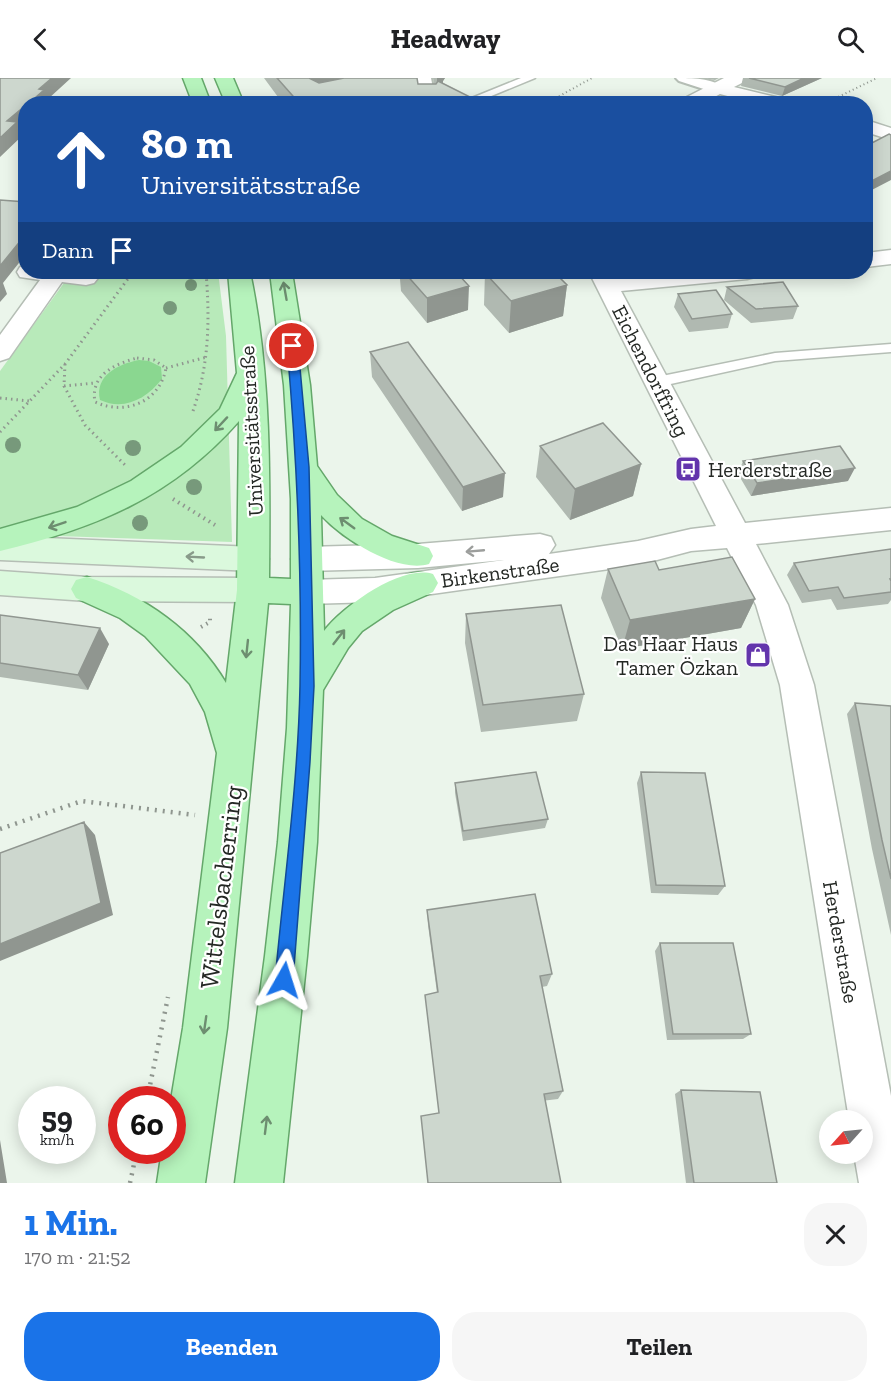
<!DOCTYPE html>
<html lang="de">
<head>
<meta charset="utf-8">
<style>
  :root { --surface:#fff; --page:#f6f6f6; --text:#202124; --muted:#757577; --accent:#1a73e8 }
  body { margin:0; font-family:"Zilla Slab",serif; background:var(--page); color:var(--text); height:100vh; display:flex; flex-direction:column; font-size:22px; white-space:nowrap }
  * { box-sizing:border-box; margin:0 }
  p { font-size:20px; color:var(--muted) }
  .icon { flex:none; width:33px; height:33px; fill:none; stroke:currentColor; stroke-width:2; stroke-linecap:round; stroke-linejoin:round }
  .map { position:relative; height:1105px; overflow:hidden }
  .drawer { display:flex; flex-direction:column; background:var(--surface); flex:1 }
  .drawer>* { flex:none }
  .banner { position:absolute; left:18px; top:18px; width:855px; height:183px; border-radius:24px; box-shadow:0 3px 15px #0003; background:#1a4fa0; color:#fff; overflow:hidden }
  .needle { width:39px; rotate:243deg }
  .fabs { position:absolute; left:819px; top:1032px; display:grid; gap:12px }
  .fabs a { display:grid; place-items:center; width:54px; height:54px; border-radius:50%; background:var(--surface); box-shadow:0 3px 15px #0003; font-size:30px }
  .speed { position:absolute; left:18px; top:1008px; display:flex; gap:12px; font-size:30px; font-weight:700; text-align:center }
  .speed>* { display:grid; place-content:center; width:78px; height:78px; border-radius:50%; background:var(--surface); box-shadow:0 3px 15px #0003; line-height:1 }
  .speed small { font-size:15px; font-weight:400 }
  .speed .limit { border:9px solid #d22; background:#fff; color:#111 }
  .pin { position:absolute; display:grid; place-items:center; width:51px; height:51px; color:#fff; margin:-26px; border:3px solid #fff; border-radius:50%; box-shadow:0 2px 6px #0007 }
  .me { position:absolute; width:66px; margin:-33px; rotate:6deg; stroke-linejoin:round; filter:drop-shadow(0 0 4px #0008) }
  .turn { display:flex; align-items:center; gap:21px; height:126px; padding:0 24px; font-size:27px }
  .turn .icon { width:78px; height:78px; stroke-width:2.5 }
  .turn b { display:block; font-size:42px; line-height:51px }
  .then { display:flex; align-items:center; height:57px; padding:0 24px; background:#0003; gap:12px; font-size:22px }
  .round { display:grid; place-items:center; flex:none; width:63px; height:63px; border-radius:24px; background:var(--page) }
  .headline { display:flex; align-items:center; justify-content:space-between; height:102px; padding:0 24px }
  h1 { font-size:36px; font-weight:700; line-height:45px; color:var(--accent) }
  .action { display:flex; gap:12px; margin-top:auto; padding:12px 24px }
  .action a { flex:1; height:69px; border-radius:24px; background:var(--accent); color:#fff; font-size:24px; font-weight:700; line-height:69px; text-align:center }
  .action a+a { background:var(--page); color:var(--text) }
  header { display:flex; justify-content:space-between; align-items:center; height:78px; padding:0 24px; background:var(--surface); font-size:27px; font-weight:700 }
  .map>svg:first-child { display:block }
  .green { fill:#b8eaba }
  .water { fill:#8ad790 }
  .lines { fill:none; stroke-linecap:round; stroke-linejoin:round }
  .service-casing { stroke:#b5beb5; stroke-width:3 }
  .pedestrian-casing { stroke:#b5beb5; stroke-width:4 }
  .minor-casing { stroke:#b5beb5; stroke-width:3 }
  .secondary-casing { stroke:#b5beb5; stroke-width:3 }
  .primary-casing { stroke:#64a76a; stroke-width:3 }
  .path-far3 { stroke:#8f968f; stroke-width:2; stroke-dasharray:1 3; stroke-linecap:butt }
  .path-far2 { stroke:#8f968f; stroke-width:3; stroke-dasharray:1.5 4; stroke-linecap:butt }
  .path-far1 { stroke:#8f968f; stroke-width:4; stroke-dasharray:1.5 4.5; stroke-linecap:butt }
  .path { stroke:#8f968f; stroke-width:4.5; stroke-dasharray:2 6; stroke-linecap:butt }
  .service { fill:#fff; fill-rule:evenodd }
  .pedestrian { fill:#fff; fill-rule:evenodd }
  .minor { fill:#fff; fill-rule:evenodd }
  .secondary { fill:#dbf9dd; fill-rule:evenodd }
  .primary { fill:#b6f3bc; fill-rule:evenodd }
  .tree { fill:#77997b }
  .wall { fill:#b0b9b1 }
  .shaded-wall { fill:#909690 }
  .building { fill:#cdd7ce; stroke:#909690; stroke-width:1.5 }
  .oneway { stroke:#6d8e70 }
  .oneway2 { stroke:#9c9e9c }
  .oneway3 { stroke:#899b8a }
  .route { fill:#1a73e8; stroke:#114b97; stroke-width:1.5 }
  .labels { text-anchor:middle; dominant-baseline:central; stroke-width:4.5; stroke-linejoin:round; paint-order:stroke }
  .street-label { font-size:21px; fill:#242824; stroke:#fff }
  .poi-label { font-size:21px; fill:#242824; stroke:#fff; text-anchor:start }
  .near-street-label { font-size:26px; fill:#242824; stroke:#fff }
</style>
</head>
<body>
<header><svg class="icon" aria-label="back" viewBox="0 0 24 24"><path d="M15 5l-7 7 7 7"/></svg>Headway<svg class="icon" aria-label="search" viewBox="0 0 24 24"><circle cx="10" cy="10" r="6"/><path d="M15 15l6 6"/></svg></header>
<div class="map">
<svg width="891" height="1105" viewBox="0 0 891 1105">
  <rect width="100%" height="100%" fill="#ebf5eb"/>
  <path class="green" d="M72,194h146l8,64 6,206 -232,-8v-163z"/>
  <path class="water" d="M139,282l10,1 12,6 1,12c-16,20 -38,32 -62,21 -6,-24 18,-36 39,-40z"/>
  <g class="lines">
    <g class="service-casing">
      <path id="service" d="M521,0h14l-63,26h-15z
        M891,266v8l-116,9 -118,26 -7,-5 7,-5 118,-24z"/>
    </g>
    <g class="pedestrian-casing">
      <path id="pedestrian" d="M415,0h16l5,26h-16z
        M676,0c15,0 37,0 48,10l-8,5 -37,-12z"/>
    </g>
    <g class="minor-casing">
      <path id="minor" d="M724,0h20l-2,5 -8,4 54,13 3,4h-33l-38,-10 -18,10h-24l3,-4z
        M866,42l25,8v12l-25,-8z
        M891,172v14l-25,3v-14z
        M26,188v6h62l6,1 4,5 -4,5 -8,2 -24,-3 -53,76 -9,3v-26l40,-55 -20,-3 -3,-5 3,-5z
        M589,194h22l3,5 64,-5h80l-3,5 -8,2 -126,12 124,232 146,-15v22l-135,14 32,61 26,80 77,411v87h-32l-5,-29h8v-34h-13l-69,-435 -24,-80 -29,-57 -36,3 -53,14 -263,37 -68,2 -11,-3 -5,-9 5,-9 11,-3 68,-2 129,-18 -86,8 -112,3 -11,-4 -4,-8 4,-8 11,-4 112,-3 122,-10 11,3 4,8 -6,9 89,-13 53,-12 25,-3z"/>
    </g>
    <g class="secondary-casing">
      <path id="secondary" d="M0,458l254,11 11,4 4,8 -4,8 -11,4 -254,-11z
        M0,493l87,6 166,1 11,3 5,9 -5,9 -11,3 -166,-1 -87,-6z"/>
    </g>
    <g class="primary-casing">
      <path id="primary" d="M183,0h18l10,26h-18z
        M215,0h18l11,26h-18z
        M228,194h22c21,99 20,205 19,306l22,1v-80l-7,-114 -14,-113h22l18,113 7,81 20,29 25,24 30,17 37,12 4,8 -4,8c-32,10 -87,-26 -108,-49l3,116c19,-25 78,-67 109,-57l5,9 -5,9 -40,18 -31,21 -14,17 -25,42 -6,152 -10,114 -24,227h-48l30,-227 13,-114 9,-114 4,-124 -23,-1 -41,425 -22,155h-48l5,-33h10l-1,-50 12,-72 34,-275 -12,-41 -15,-28 -45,-48 -25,-18 -44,-20 -5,-9 5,-9 11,-3c57,18 108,54 139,106l11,-93 2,-169c-67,76 -143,107 -239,130v-22l77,-22 54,-26 50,-34 39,-38 17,-36z"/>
    </g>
    <path class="path-far3" d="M545,26l47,-26
      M824,26l53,-26"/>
    <path class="path-far2" d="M137,280l17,2 12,8c-6,34 -41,48 -71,34 -5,-27 20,-38 42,-44z
      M65,286l-1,22 21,39 40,40
      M166,290l41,-11
      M64,308l31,-3
      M0,320l29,3
      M193,333c16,-46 17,-90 13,-139
      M0,354l65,-68 68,-92"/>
    <path class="path-far1" d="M173,421l42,26
      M201,549l9,-5v-6"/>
    <path class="path" d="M0,751l82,-28 113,14
      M147,1022l21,-103
      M130,1105l7,-33"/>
    <use href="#service" class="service"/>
    <use href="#pedestrian" class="pedestrian"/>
    <use href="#minor" class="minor"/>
    <use href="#secondary" class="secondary"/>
    <use href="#primary" class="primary"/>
  </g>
  <g class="tree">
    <circle cx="191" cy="207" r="6"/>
    <circle cx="170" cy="230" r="7"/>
    <circle cx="13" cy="367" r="8"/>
    <circle cx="133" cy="370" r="8"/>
    <circle cx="194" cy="409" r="8"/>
    <circle cx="140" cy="445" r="8"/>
  </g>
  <path class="wall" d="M264,0h153l1,6h16l-1,-6h12l-2,3v2l37,19v2h-197l-5,-7z
    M703,0h16l-4,2z
    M743,0h79l-40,18 -41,-10z
    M394,194h62l12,38 -41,13 -26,-32 -1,-12z
    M485,195l82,12 -4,31 -54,17 -25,-28z
    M727,209l71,19 -5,13 -42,4 -27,-23z
    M678,216l54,20 -4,14 -39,4 -15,-25z
    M370,274l133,145 -41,14 -90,-134z
    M540,368l101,18 -8,32 -63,24 -34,-43z
    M743,383l105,20 -97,15 -13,-22z
    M891,471v51l-3,4 -51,6 -6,-11 -29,4 -15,-28 7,-12z
    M608,491l147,30 -14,29 -119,21 -21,-51z
    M466,536l118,80 -7,27 -96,11 -16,-89z
    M0,537l109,29 -21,46 -88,-13z
    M855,625l36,3v229l-19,-86 -25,-135z
    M641,694l84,114 -7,9 -67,-2 -14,-110z
    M455,705l93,36 -3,9 -82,13 -8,-48z
    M427,832l125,64 -5,12 -5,1 21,104 -5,8 -119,14 -14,-118 12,-2 -9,-68z
    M660,865l91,91 -8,5 -76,1 -12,-89z
    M681,1012l96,93h-91l-11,-89z"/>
  <path class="shaded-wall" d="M52,0h19l-23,21 1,5h-21l11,-15z
    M309,0h40l-33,15z
    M437,0h8l-2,3v14l-6,3z
    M804,0h18l-40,18 3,-9z
    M26,27v19l-6,4 2,8 -22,21v-19l7,-17z
    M891,93v9l-25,13v-9z
    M26,156v20l-23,29 4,11 -7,8v-36z
    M567,207l-4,31 -54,17 2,-32z
    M469,208l-1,24 -41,13v-25z
    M641,386l-8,32 -63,24 5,-31z
    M855,390l-7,13 -97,15 6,-13z
    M505,395l-2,24 -41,14 1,-24z
    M755,521l-14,29 -119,21 8,-29z
    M100,550l9,16 -21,46 -10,-15z
    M84,744l11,13 18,80 -113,46v-17z
    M0,1062l7,43h-7z"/>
  <path class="building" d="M0,0h52l-13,11 5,1 -16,14h-2v1l-19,16 10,1 -17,16z
    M277,0h32l10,5 25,-5h73l1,6h18l2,-3 42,21 -4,2h-146l-3,-3 -11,3h-16z
    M749,0h55l-19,9z
    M889,56l2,1v36l-25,13v-38z
    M0,122l26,2v32l-26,32z
    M404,194h52l13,14 -42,12z
    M491,194h63l13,13 -56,16 -26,-28z
    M783,204l15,24 -42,3 -29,-22z
    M716,212l16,24 -40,5 -14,-25z
    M408,264l97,131 -42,14 -93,-135z
    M603,345l38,41 -66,25 -35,-43z
    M840,368l15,22 -98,15 -14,-22z
    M891,471v30h-1l1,2v11l-47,6 -6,-11 -29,4 -15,-28z
    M732,479l23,42 -125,21 -22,-51 47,-8 4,9z
    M561,527l23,89 -101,11 -17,-91z
    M0,537l100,13 -22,47 -78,-12z
    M855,625l36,3v173l-9,-39z
    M536,694l12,47 -85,12 -8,-48z
    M641,694l64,1 20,113 -69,-1z
    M84,744l17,81 -101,41v-91z
    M535,816l17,80 -12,2 23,115 -19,3 17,89h-133l-7,-67 18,-3 -14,-118 13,-3 -11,-82z
    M660,865h73l18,91h-78z
    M681,1012l79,2 17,91h-83z"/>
  <defs><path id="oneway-shaft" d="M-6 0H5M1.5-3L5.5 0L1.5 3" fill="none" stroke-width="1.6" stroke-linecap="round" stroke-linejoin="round" transform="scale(1.5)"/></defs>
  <g class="oneway">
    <use href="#oneway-shaft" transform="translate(285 213) rotate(-100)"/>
    <use href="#oneway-shaft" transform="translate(221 346) rotate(133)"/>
    <use href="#oneway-shaft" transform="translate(347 445) rotate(-144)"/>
    <use href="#oneway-shaft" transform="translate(57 447) rotate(161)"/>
    <use href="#oneway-shaft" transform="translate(339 559) rotate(-52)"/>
    <use href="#oneway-shaft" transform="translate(247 571) rotate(96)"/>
    <use href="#oneway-shaft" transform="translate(205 947) rotate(98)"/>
    <use href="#oneway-shaft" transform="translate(266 1047) rotate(-83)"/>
  </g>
  <use class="oneway2" href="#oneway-shaft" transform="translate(475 473) rotate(175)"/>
  <use class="oneway3" href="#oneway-shaft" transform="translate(195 479) rotate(-177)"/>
  <path class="route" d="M292,265l6,3 11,121 5,219 -4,76 -17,218 -3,6 -6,2 -7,-2 -2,-6c9,-98 23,-196 25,-294 2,-113 -3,-227 -13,-340z"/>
  <defs>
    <g id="bus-square" transform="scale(1.35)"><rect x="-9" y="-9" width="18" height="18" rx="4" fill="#6335ac" stroke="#fff"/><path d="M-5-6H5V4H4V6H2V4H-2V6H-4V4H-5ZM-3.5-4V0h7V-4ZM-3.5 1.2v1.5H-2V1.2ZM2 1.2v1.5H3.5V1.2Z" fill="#fff"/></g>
    <g id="shop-square" transform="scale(1.35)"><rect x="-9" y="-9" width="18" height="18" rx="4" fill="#6335ac" stroke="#fff"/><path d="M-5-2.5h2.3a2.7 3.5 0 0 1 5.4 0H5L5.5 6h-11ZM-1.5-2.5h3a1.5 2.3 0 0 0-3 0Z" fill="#fff"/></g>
  </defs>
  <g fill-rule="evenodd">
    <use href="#bus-square" x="688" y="391"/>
    <use href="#shop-square" x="758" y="577"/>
  </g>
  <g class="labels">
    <g class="street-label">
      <text transform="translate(651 293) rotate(63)">Eichendorffring</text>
      <text transform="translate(251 353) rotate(-93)">Universitätsstraße</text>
      <text transform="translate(500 494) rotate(-8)">Birkenstraße</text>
      <text transform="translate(841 864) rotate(80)">Herderstraße</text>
    </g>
    <g class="poi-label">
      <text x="708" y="391">Herderstraße</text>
      <text x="738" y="565" text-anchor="end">Das Haar Haus<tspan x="738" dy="24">Tamer Özkan</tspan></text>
    </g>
    <g class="near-street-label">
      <text transform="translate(221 809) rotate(-83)">Wittelsbacherring</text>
    </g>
  </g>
</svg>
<div class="fabs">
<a><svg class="needle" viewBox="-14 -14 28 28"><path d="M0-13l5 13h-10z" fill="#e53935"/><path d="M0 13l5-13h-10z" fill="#757577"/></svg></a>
</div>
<div class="speed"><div>59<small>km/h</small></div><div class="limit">60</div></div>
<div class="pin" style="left:292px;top:268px;background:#d93025"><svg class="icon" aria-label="arrive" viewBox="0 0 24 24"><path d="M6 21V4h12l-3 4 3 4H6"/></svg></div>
<svg class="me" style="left:284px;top:902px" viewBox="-20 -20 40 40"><path d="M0-17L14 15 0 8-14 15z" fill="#1a73e8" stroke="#fff" stroke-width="4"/></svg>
<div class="banner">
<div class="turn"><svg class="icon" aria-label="ahead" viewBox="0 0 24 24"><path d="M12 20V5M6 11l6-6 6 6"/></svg><div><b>80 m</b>Universitätsstraße</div></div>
<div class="then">Dann<svg class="icon" aria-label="arrive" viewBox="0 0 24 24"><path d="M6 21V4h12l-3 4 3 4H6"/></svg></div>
</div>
</div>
<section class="drawer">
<div class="headline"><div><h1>1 Min.</h1><p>170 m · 21:52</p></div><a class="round"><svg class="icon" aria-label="close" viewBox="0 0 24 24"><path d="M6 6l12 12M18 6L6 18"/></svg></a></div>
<div class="action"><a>Beenden</a><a>Teilen</a></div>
</section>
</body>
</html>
